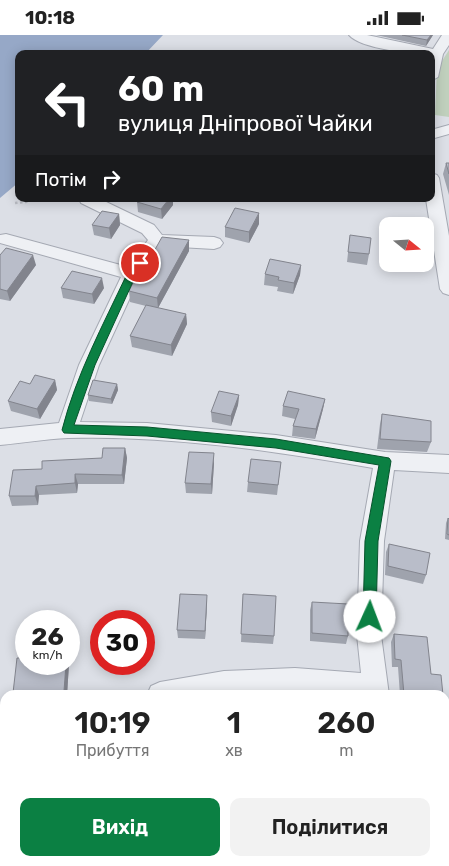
<!DOCTYPE html>
<html lang="uk">
<head>
<meta charset="utf-8">
<style>
  :root { --surface:#fff; --page:#f2f2f2; --text:#222; --muted:#767676; --accent:#0b8043 }
  body { margin:0; font-family:Rubik,sans-serif; background:var(--page); color:var(--text); height:100vh; display:flex; flex-direction:column; font-size:19px; white-space:nowrap }
  * { box-sizing:border-box; margin:0 }
  p { font-size:16px; color:var(--muted) }
  .icon { flex:none; width:28px; height:28px; fill:none; stroke:currentColor; stroke-width:2; stroke-linecap:round; stroke-linejoin:round }
  .map { position:relative; flex:1; overflow:hidden }
  .panel { position:absolute; left:0px; top:655px; width:450px; height:176px; display:flex; flex-direction:column; background:var(--surface); border-radius:15px 15px 0 0; box-shadow:0 2px 12px #0003 }
  .panel>* { flex:none }
  .hud { position:absolute; left:15px; top:15px; width:420px; height:152px; border-radius:10px; box-shadow:0 2px 12px #0003; background:#202124; color:#fff; overflow:hidden }
  .needle { width:32px; rotate:108deg }
  .tools { position:absolute; left:379px; top:182px; display:grid; gap:10px }
  .tools a { display:grid; place-items:center; width:55px; height:55px; border-radius:10px; background:var(--surface); box-shadow:0 2px 12px #0003; font-size:25px }
  .speed { position:absolute; left:15px; top:575px; display:flex; gap:10px; font-size:25px; font-weight:700; text-align:center }
  .speed>* { display:grid; place-content:center; width:65px; height:65px; border-radius:50%; background:var(--surface); box-shadow:0 2px 12px #0003; line-height:1 }
  .speed small { font-size:12px; font-weight:400 }
  .speed .limit { border:8px solid #d22; background:#fff; color:#111 }
  .pin { position:absolute; display:grid; place-items:center; width:42px; height:42px; color:#fff; margin:-21px; border:2px solid #fff; border-radius:50%; box-shadow:0 1px 5px #0007 }
  .me { position:absolute; width:55px; margin:-28px; rotate:2deg; stroke-linejoin:round; filter:drop-shadow(0 0 4px #0008) }
  .turn { display:flex; align-items:center; gap:18px; height:105px; padding:0 20px; font-size:22px }
  .turn .icon { width:65px; height:65px; stroke-width:2.5 }
  .turn b { display:block; font-size:35px; line-height:42px }
  .then { display:flex; align-items:center; height:48px; padding:0 20px; background:#0003; gap:10px; font-size:19px }
  .eta { display:flex; justify-content:space-evenly; align-items:center; height:85px; text-align:center }
  .eta b { font-size:30px; font-weight:600; line-height:35px }
  .action { display:flex; gap:10px; margin-top:auto; padding:10px 20px }
  .action a { flex:1; height:58px; border-radius:10px; background:var(--accent); color:#fff; font-size:20px; font-weight:600; line-height:58px; text-align:center }
  .action a+a { background:var(--page); color:var(--text) }
  .status { display:flex; justify-content:space-between; align-items:center; height:35px; padding:0 25px; background:var(--surface); direction:ltr }
  .status svg { height:14px; fill:currentColor }
  .map>svg:first-child { display:block }
  .green { fill:#c0d0bd }
  .water { fill:#96a8c7 }
  .lines { fill:none; stroke-linecap:round; stroke-linejoin:round }
  .minor-casing { stroke:#a5a9b3; stroke-width:2 }
  .path { stroke:#babdc4; stroke-width:2.5; stroke-dasharray:2.5 2.5; stroke-linecap:butt }
  .minor { fill:#eef0f4; fill-rule:evenodd }
  .wall { fill:#9fa3ad }
  .shaded-wall { fill:#82848d }
  .building { fill:#b9bdc9; stroke:#82848d }
  .route { fill:#0b8043; stroke:#07532c }
</style>
</head>
<body>
<div class="status"><b>10:18</b><svg viewBox="0 0 49 12"><path d="M0 12V9h3v3zM5 12V6h3v6zM10 12V3h3v9zM15 12V0h3v12zM26 1h20v11H26zM47 4h2v5h-2z"/></svg></div>
<div class="map">
<svg width="449" height="831" viewBox="0 0 449 831">
  <rect width="100%" height="100%" fill="#dcdfe6"/>
  <path class="green" d="M449,15v67l-14,-2 2,-46z"/>
  <path class="water" d="M0,0h163l-18,19h-126v128l-19,16z"/>
  <g class="lines">
    <g class="minor-casing">
      <path id="minor" d="M349,0h18l66,14 9,-14h7v10l-6,9 -5,23 -7,4v-27c-18,0 -70,-5 -82,-19z
        M449,90v9l-18,5v-9z
        M431,138l6,2 2,3 10,58v59l-6,-2 -3,-4 -14,-90h5z
        M79,164h21l54,26 8,10 52,2 6,2 3,4 -3,4 -6,2 -52,-3 -22,30 -41,89 -19,57 67,1 129,12 109,17 64,3v18l-55,-3 -10,71 -3,94 8,60h-66l-28,-3 -44,3h-104l4,-9 9,-4 64,-11 71,-3 66,5 -4,-38 3,-94 13,-73c-100,-17 -203,-33 -305,-30 -23,1 -46,5 -68,7v-16l59,-6 20,-58 42,-88 -121,-34v-8l6,-1 122,33 20,-27 -6,-7 -61,-30z
        M0,705h5v28h-5z
        M391,826h30l1,5h-30z"/>
    </g>
    <path class="path" d="M15,168l11,-1 5,-3"/>
    <use href="#minor" class="minor"/>
  </g>
  <path class="wall" d="M376,0h57l-7,11z
    M446,128h3v32l-6,-21z
    M137,167l36,3 -11,14 -24,-7z
    M119,179l1,11 -9,14 -17,-4 -2,-10z
    M259,189l-10,19 -24,-6v-10z
    M350,200l19,19 -2,11 -20,-3z
    M189,205v11l-31,57 28,6 1,10 -15,32 -40,-9 -2,-11 16,-30 -16,-4 -1,-11 14,-20z
    M0,220l36,10 -26,36 -10,-2z
    M301,230l-1,10 -7,19 -16,-3 1,-4 -14,-2 1,-11z
    M61,253h43l-10,16 -31,-6z
    M55,345l2,10 -17,29 -29,-8 -3,-10 22,-17z
    M117,349l1,6 -6,14 -23,-3 -1,-6z
    M239,360l-1,10 -7,21 -19,-4 -1,-10z
    M325,364l-2,10 -8,30 -23,-3 1,-10 2,-7 -13,-3 1,-10z
    M382,379l49,28 -4,10 -50,-3 3,-25z
    M125,413l2,10 -3,26h-46l-1,9 -38,2 -1,10 -26,1 -3,-10 33,-27 60,-11z
    M281,427l-4,33 -30,-3 1,-10z
    M214,428l-2,31 -26,-1 -1,-10z
    M448,483l1,1v21l-4,-1 1,-16z
    M389,509l37,31 -3,9 -38,-9 1,-23z
    M243,559l31,42 -1,8 -32,-2z
    M312,567l36,34 -2,8 -36,-3v-31z
    M207,568l-2,36 -27,-1 -1,-8z
    M394,599l37,40 12,21h-43l-2,-28h-6l-1,-25z
    M69,629l-2,31h-53l-1,-2z
    M445,699h4v46h-4z
    M431,826h14l4,5h-18z"/>
  <path class="shaded-wall" d="M431,0h2l-7,11 1,-6z
    M169,164h4v6l-11,14 -1,-10z
    M259,178v11l-10,19v-11z
    M119,179l1,11 -9,14 -2,-11z
    M189,205v11l-31,57 -1,-10z
    M33,220l3,10 -26,36 -3,-10z
    M301,230l-1,10 -7,19 1,-11z
    M102,243l2,10 -10,16 -2,-10z
    M186,279l1,10 -15,32 -1,-11z
    M55,345l2,10 -17,29 -3,-10z
    M117,349l1,6 -6,14 -1,-5z
    M239,360l-1,10 -7,21v-10z
    M325,364l-2,10 -8,30 1,-10z
    M125,413l2,10 -3,26 -2,-9z
    M214,418v10l-2,31 -1,-10z
    M75,439l3,10 -1,9 -2,-10z
    M36,451l3,9 -1,10 -3,-9z
    M207,560v8l-2,36v-8z
    M69,627v2l-2,31h-2l-1,-4 2,-27h3z
    M88,826h6l-2,5h-6z
    M166,826h2l-1,5h-2z"/>
  <path class="building" d="M402,0h29l-4,5z
    M446,128h3v11z
    M139,164h30l-8,10 -24,-7z
    M235,173l24,5 -10,19 -24,-5z
    M102,176l17,3 -10,14 -17,-3z
    M350,200l21,3 -2,16 -21,-2z
    M162,202l27,3 -32,58 -28,-7 10,-20h4z
    M6,213l27,7 -26,36 -7,-2v-34z
    M270,224l31,6 -7,18 -16,-3 1,-3 -14,-3z
    M72,236l30,7 -10,16 -31,-6z
    M146,270l40,9 -15,31 -41,-9z
    M35,340l20,5 -18,29 -29,-8 12,-20 10,3z
    M93,345l24,4 -6,15 -23,-4z
    M219,356l20,4 -8,21 -20,-4z
    M288,356l37,8 -9,30 -23,-3 6,-17 -16,-3z
    M382,379l49,7v21l-51,-3z
    M103,413h22l-3,27 -47,-1v9l-39,3 -1,10h-26l4,-26 29,-1v-8l60,-3z
    M189,417l25,1 -3,31 -26,-1z
    M251,424l30,3 -3,23 -30,-3z
    M448,483l1,1v16l-2,-1z
    M389,509l41,9 -4,22 -38,-9z
    M180,559l27,1 -2,36 -28,-1z
    M243,559l33,2 -2,40 -33,-2z
    M312,567l36,2v32l-36,-3z
    M394,599l33,3 4,37 10,1 2,20h-39l-3,-35 -6,-1z
    M17,623h9v6h40l-2,27 -51,2z
    M445,699h4v40l-4,-1z
    M445,780h4v51l-13,-1v-4h9z
    M36,826h52l-2,5h-51z
    M125,826h41l-1,5h-41z
    M226,826h35l-1,5h-35z
    M310,826h33v5h-33z"/>
  <path class="route" d="M140,224l5,4 -9,12 -41,90 -21,60 73,2 129,12 113,19 2,3 -13,80 -2,76 -2,4 -4,2 -5,-2 -2,-4 2,-76 14,-76 -103,-17 -129,-12 -83,-3 -2,-3c14,-55 41,-105 65,-156l10,-14z"/>
</svg>
<div class="tools">
<a><svg class="needle" viewBox="-14 -14 28 28"><path d="M0-13l5 13h-10z" fill="#e53935"/><path d="M0 13l5-13h-10z" fill="#767676"/></svg></a>
</div>
<div class="speed"><div>26<small>km/h</small></div><div class="limit">30</div></div>
<div class="pin" style="left:140px;top:228px;background:#d93025"><svg class="icon" aria-label="arrive" viewBox="0 0 24 24"><path d="M6 21V4h12l-3 4 3 4H6"/></svg></div>
<svg class="me" style="left:370px;top:582px" viewBox="-20 -20 40 40"><circle r="19" fill="#fff"/><path d="M0-13L10 11 0 6-10 11z" fill="#0b8043"/></svg>
<div class="hud">
<div class="turn"><svg class="icon" aria-label="left" viewBox="0 0 24 24"><path d="M17 20v-9H6M10 6l-5 5 5 5"/></svg><div><b>60 m</b>вулиця Дніпрової Чайки</div></div>
<div class="then">Потім<svg class="icon" aria-label="right" viewBox="0 0 24 24"><path d="M7 20v-9h11M14 6l5 5-5 5"/></svg></div>
</div>
<section class="panel">
<div class="eta">
<div><b>10:19</b><p>Прибуття</p></div>
<div><b>1</b><p>хв</p></div>
<div><b>260</b><p>m</p></div>
</div>
<div class="action"><a>Вихід</a><a>Поділитися</a></div>
</section>
</div>
</body>
</html>
